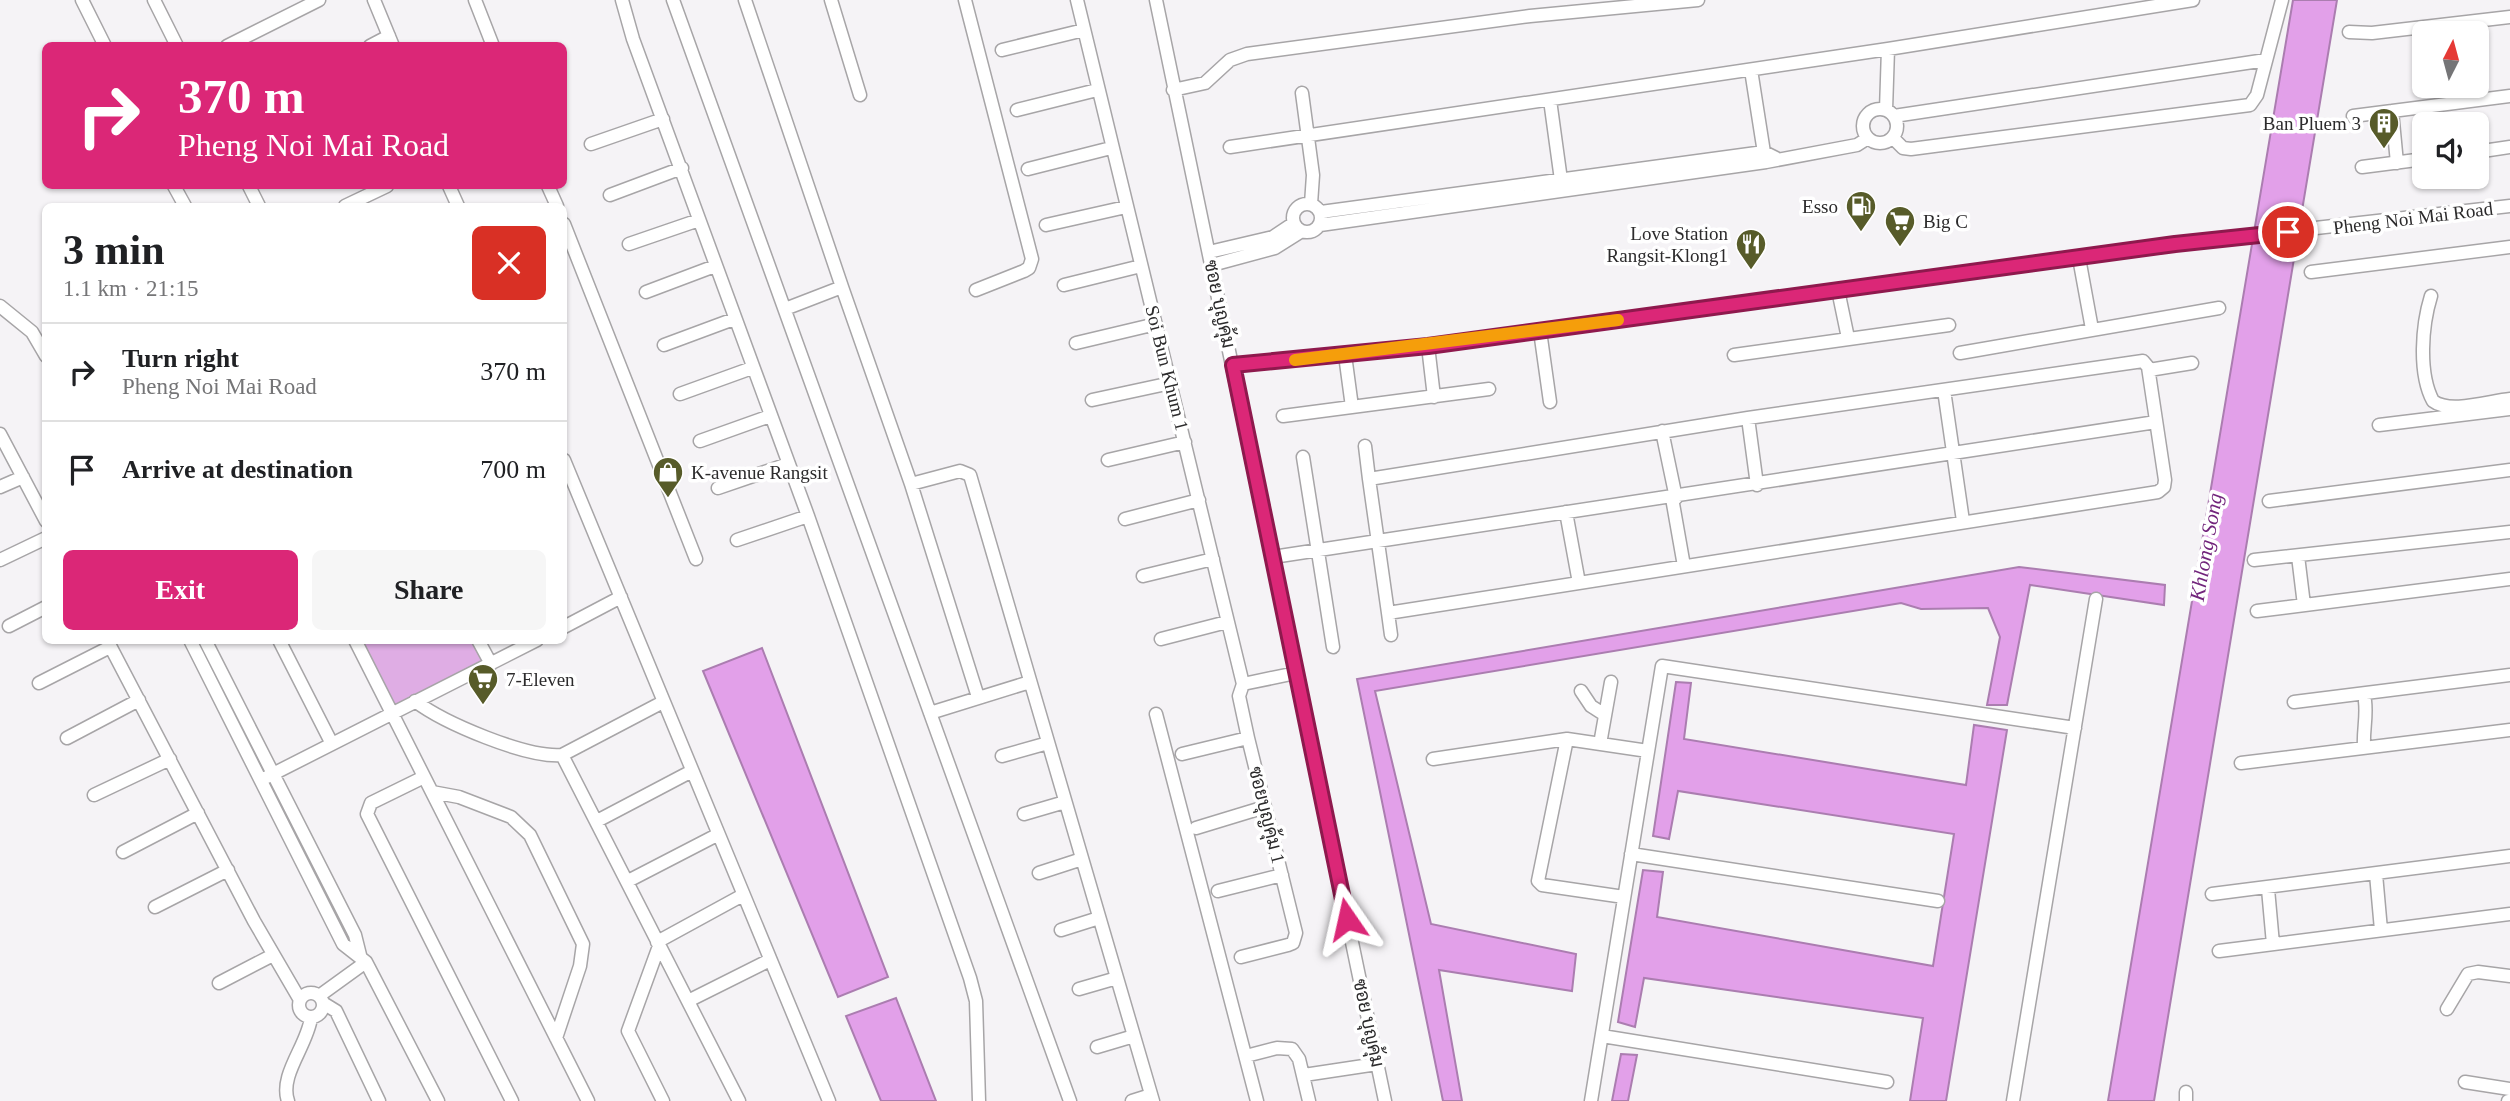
<!DOCTYPE html>
<html lang="en">
<head>
<meta charset="utf-8">
<style>
  :root { --surface:#fff; --page:#f6f6f6; --text:#202124; --muted:#757577; --line:#e0e0e0; --accent:#db2777 }
  body { margin:0; font-family:"Times New Roman",Sarabun,serif; background:var(--page); color:var(--text); height:100vh; display:flex; flex-direction:column; font-size:26px; white-space:nowrap }
  * { box-sizing:border-box; margin:0 }
  p { font-size:23px; color:var(--muted) }
  .icon { flex:none; width:38px; height:38px; fill:none; stroke:currentColor; stroke-width:2; stroke-linecap:round; stroke-linejoin:round }
  .map { position:relative; flex:1; overflow:hidden }
  .details { position:absolute; left:42px; top:203px; width:525px; height:441px; display:flex; flex-direction:column; background:var(--surface); border-radius:10px; box-shadow:0 2px 5px #0004 }
  .details>* { flex:none }
  .banner { position:absolute; left:42px; top:42px; width:525px; height:147px; border-radius:10px; box-shadow:0 2px 5px #0004; background:#db2777; color:#fff; overflow:hidden }
  .needle { width:46px; rotate:6deg }
  .tools { position:absolute; left:2412px; top:21px; display:grid; gap:14px }
  .tools a { display:grid; place-items:center; width:77px; height:77px; border-radius:10px; background:var(--surface); box-shadow:0 2px 5px #0004; font-size:35px }
  .pin { position:absolute; display:grid; place-items:center; width:60px; height:60px; color:#fff; margin:-30px; border:4px solid #fff; border-radius:50%; box-shadow:0 2px 7px #0007 }
  .me { position:absolute; width:77px; margin:-38px; rotate:349deg; stroke-linejoin:round; filter:drop-shadow(0 0 5px #0008) }
  .turn { display:flex; align-items:center; gap:24px; height:147px; padding:0 21px; font-size:32px }
  .turn .icon { width:91px; height:91px; stroke-width:2.5 }
  .turn b { display:block; font-size:49px; line-height:60px }
  .round { display:grid; place-items:center; flex:none; width:74px; height:74px; border-radius:10px; background:var(--page) }
  .head { display:flex; align-items:center; justify-content:space-between; height:119px; padding:0 21px }
  h1 { font-size:42px; font-weight:800; line-height:52px }
  .primary-button { display:flex; gap:14px; margin-top:auto; padding:14px 21px }
  .primary-button a { flex:1; height:80px; border-radius:10px; background:var(--accent); color:#fff; font-size:28px; font-weight:800; line-height:80px; text-align:center }
  .primary-button a+a { background:var(--page); color:var(--text) }
  ul { padding:0; list-style:none }
  li { display:flex; align-items:center; gap:21px; height:98px; padding:0 21px; border-top:2px solid var(--line) }
  li div { flex:1 }
  li b { display:block; font-size:26px }
  li em { font-style:normal }
  .map>svg:first-child { display:block }
  .green { fill:#dfade4 }
  .water { fill:#e2a0e9; stroke:#ab7db0; stroke-width:2 }
  .lines { fill:none; stroke-linecap:round; stroke-linejoin:round }
  .minor-casing { stroke:#a7a5a7; stroke-width:15 }
  .minor { stroke:#fff; stroke-width:12 }
  .route-casing { stroke:#8e194d; stroke-width:18 }
  .route { stroke:#db2777; stroke-width:12 }
  .slow { stroke:#f59e0b; stroke-width:12 }
  .labels { text-anchor:middle; dominant-baseline:central; stroke-width:7; stroke-linejoin:round; paint-order:stroke }
  .poi-label { font-size:19px; fill:#2c2b2c; stroke:#fff; text-anchor:end }
  .street-label { font-size:19px; fill:#2c2b2c; stroke:#fff }
  .water-label { font-size:21px; font-style:italic; fill:#72257c; stroke:#fff }
</style>
</head>
<body>
<div class="map">
<svg width="2510" height="1101" viewBox="0 0 2510 1101">
  <rect width="100%" height="100%" fill="#f5f3f6"/>
  <path class="green" d="M353,641h123l11,20 -96,51z"/>
  <path class="water" d="M2293,0h44l-183,1101h-46z
    M2019,567l146,18 -1,20 -134,-20 -23,120h-20l13,-68 -12,-29 -67,1 -20,-6 -526,88 56,233 145,30 -4,37 -133,-21 23,131h-19l-86,-422z
    M762,648l126,329 -50,20 -135,-326z
    M1676,682l15,1 -7,56 282,46 8,-60 33,5 -61,371h-36l13,-83 -279,-40 -9,49 -17,-5 25,-152 20,2 -6,45 276,49 21,-132 -276,-43 -9,48 -16,-3z
    M896,998l40,103h-55l-35,-85z
    M1621,1054l16,1 -9,46h-16z"/>
  <g class="lines">
    <g class="minor-casing">
      <path id="minor" d="M82,0l23,46
        M154,0l23,46
        M374,0l19,46
        M475,0l18,46
        M622,0l11,39 175,477 162,462 6,23 3,100
        M673,0l397,1101
        M745,0l97,287
        M831,0l29,95
        M965,0l67,259 -3,9 -5,3 -48,19
        M1077,0l166,684 53,-11
        M1156,0l229,1101
        M2349,32l23,1 138,-16
        M227,46l92,-46
        M370,46l19,-10
        M1002,50l82,-20
        M1751,70l14,89
        M1173,90l32,-7 25,-23 17,-6 283,-38 168,-16
        M1302,93l11,82 -2,29
        M1550,100l11,80
        M1863 126a17 17 0 1 1 34 0a17 17 0 1 1-34 0Z
        M1017,110l80,-20
        M1886,110l2,-61
        M2392,111l5,52
        M1894,116l372,-56
        M2353,116l157,-20
        M1893,138l10,10 8,1 339,-44 7,-10 25,-95
        M591,144l72,-25
        M1230,147l658,-98 305,-49
        M2476,152l34,-5
        M2362,167l62,-8
        M1028,169l83,-21
        M174,186l11,20
        M249,186l10,20
        M449,186l9,20
        M548,186l9,20
        M610,195l72,-27
        M1293 218a14 14 0 1 1 28 0a14 14 0 1 1-28 0Z
        M345,206l42,-20
        M1321,212l443,-60 12,6
        M564,224l132,335
        M1046,225l80,-18
        M1320,225l446,-63 91,-17 11,-7
        M629,244l70,-24
        M1209,252l64,-15 21,-14
        M2079,258l13,71
        M1212,265l63,-17 27,-17
        M2311,272l199,-25
        M1064,285l77,-19
        M1838,290l10,48
        M646,292l69,-26
        M2431,296c-9,29 -13,77 2,105 17,13 56,0 77,-2
        M0,306l32,26 14,24
        M785,309l57,-22 69,197 49,-13 10,4 183,626
        M1540,331l10,71
        M1076,343l80,-19
        M664,345l70,-26
        M1428,346l6,51
        M1960,353l259,-45
        M1345,355l7,52
        M1734,355l215,-30
        M2143,361l5,6 17,113 -1,7 -6,5 -770,121 -19,-134 379,-61z
        M1233,365l195,-19 747,-102 335,-38
        M2149,370l43,-7
        M1944,390l19,131
        M680,394l72,-26
        M1092,400l79,-17
        M1283,416l206,-27
        M1748,418l9,67
        M2379,425l131,-16
        M1662,431l14,67
        M0,434l46,87
        M700,441l70,-25
        M1365,446l4,33
        M1303,457l30,190
        M564,460l265,641
        M1108,460l77,-18
        M911,484l67,213
        M0,487l23,-10
        M718,488l70,-24
        M1672,498l12,68
        M2269,501l241,-31
        M1566,512l13,71
        M1125,519l74,-19
        M737,540l71,-24
        M2298,556l6,49
        M1273,557l883,-135
        M0,560l46,-22
        M2254,560l256,-28
        M1143,576l70,-17
        M2257,611l253,-32
        M1388,613l3,22
        M9,626l37,-19
        M564,627l57,-30
        M1161,639l66,-17
        M107,640l147,281 46,79
        M190,640l153,304 23,18 72,139
        M205,640l150,295 5,20
        M279,640l53,104
        M355,640l233,461
        M478,640l13,24
        M39,683l71,-36
        M1581,691l10,15 14,9
        M415,701c29,22 111,57 147,54l101,-53
        M2294,702l216,-27
        M930,713l100,-31
        M1156,714l101,387
        M67,738l72,-38
        M1600,744l11,-62
        M2364,747c-1,-17 3,-29 1,-46
        M1182,754l66,-16
        M562,755l177,346
        M1002,756l46,-13
        M1433,759l134,-20
        M2241,763l269,-33
        M424,777l-53,26 -4,11 145,287
        M265,778l272,-138
        M432,792l27,5 52,20 19,18 53,109 -3,22 -24,72
        M94,795l76,-36
        M1024,814l41,-12
        M597,821l95,-50
        M1196,828l69,-21
        M123,852l75,-39
        M1631,854l307,47
        M1039,873l43,-14
        M2376,874l5,56
        M628,881l89,-46
        M2268,889l5,55
        M1218,891l64,-16
        M2212,894l298,-38
        M1624,897l-82,-12 -4,-4 29,-142 81,12
        M155,907l73,-37
        M1061,930l38,-12
        M657,942l86,-47
        M659,946l-31,85 35,70
        M2219,951l291,-37
        M1241,957l47,-12 5,-2 3,-10 -48,-195 -9,-42 4,-12
        M219,983l54,-28
        M1079,989l38,-11
        M299 1005a12 12 0 1 1 24 0a12 12 0 1 1-24 0Z
        M319,996l47,-34
        M688,1001l82,-41
        M323,1003l13,8 43,90
        M2447,1009l21,-35 10,-2 32,4
        M1602,1036l285,46
        M1097,1047l37,-11
        M1246,1056l31,-8 15,1 7,10 10,42
        M1304,1075l73,-11
        M2465,1082l45,7
        M2186,1092v9
        M288,1101c-9,-26 19,-55 23,-83
        M1132,1101l19,-6
        M1591,1101l71,-435 413,62
        M2013,1101l83,-502
        M2508,1101h2"/>
    </g>
    <use href="#minor" class="minor"/>
  </g>
  <g class="lines">
    <g class="route-casing">
      <path id="route" d="M1347,919l-114,-554 195,-19 747,-102 113,-12"/>
    </g>
    <use href="#route" class="route"/>
    <path class="slow" d="M1295,360l323,-40"/>
  </g>
  <defs>
    <g id="building-pin" transform="scale(1.575)"><path d="M0 17L-7.5 6A9.5 9.5 0 1 1 7.5 6Z" fill="#575b29" stroke="#fff"/><path d="M-4-6H4V6H1V3H-1V6H-4ZM-2.5-4.3h1.7v1.8h-1.7ZM.8-4.3h1.7v1.8H.8ZM-2.5-1h1.7V.8h-1.7ZM.8-1h1.7V.8H.8Z" fill="#fff"/></g>
    <g id="fuel-pin" transform="scale(1.575)"><path d="M0 17L-7.5 6A9.5 9.5 0 1 1 7.5 6Z" fill="#575b29" stroke="#fff"/><path d="M-5.5-6h7V0h2V4h1.3V-2.5L3-4.5l.8-.8L6-3V5H2.5V1h-1V6h-7ZM-4.2-4.7v3.2H.2V-4.7Z" fill="#fff"/></g>
    <g id="supermarket-pin" transform="scale(1.575)"><path d="M0 17L-7.5 6A9.5 9.5 0 1 1 7.5 6Z" fill="#575b29" stroke="#fff"/><path d="M-6-5.5h2.5l.6 2H6L4.5 2H-2.5L-4.4-4H-6ZM-1.5 3.2a1.3 1.3 0 1 0 .1 0ZM3 3.2a1.3 1.3 0 1 0 .1 0Z" fill="#fff"/></g>
    <g id="restaurant-pin" transform="scale(1.575)"><path d="M0 17L-7.5 6A9.5 9.5 0 1 1 7.5 6Z" fill="#575b29" stroke="#fff"/><path d="M-5-6h1v4h1v-4h1v4h1v-4h1v5L-1.5 .5V6h-2V.5L-5-1ZM5-6V6H3V1.5H1.5Q1.5-4 5-6Z" fill="#fff"/></g>
    <g id="shop-pin" transform="scale(1.575)"><path d="M0 17L-7.5 6A9.5 9.5 0 1 1 7.5 6Z" fill="#575b29" stroke="#fff"/><path d="M-5-2.5h2.3a2.7 3.5 0 0 1 5.4 0H5L5.5 6h-11ZM-1.5-2.5h3a1.5 2.3 0 0 0-3 0Z" fill="#fff"/></g>
  </defs>
  <g fill-rule="evenodd">
    <use href="#building-pin" x="2384" y="123"/>
    <use href="#fuel-pin" x="1861" y="206"/>
    <use href="#supermarket-pin" x="1900" y="221"/>
    <use href="#restaurant-pin" x="1751" y="244"/>
    <use href="#shop-pin" x="668" y="472"/>
    <use href="#supermarket-pin" x="483" y="679"/>
  </g>
  <g class="labels">
    <g class="poi-label">
      <text x="2361" y="123">Ban Pluem 3</text>
      <text x="1838" y="206">Esso</text>
      <text x="1923" y="221" text-anchor="start">Big C</text>
      <text x="1728" y="233">Love Station<tspan x="1728" dy="22">Rangsit-Klong1</tspan></text>
      <text x="691" y="472" text-anchor="start">K-avenue Rangsit</text>
      <text x="506" y="679" text-anchor="start">7-Eleven</text>
    </g>
    <g class="street-label">
      <text transform="translate(2413 218) rotate(-7)">Pheng Noi Mai Road</text>
      <text transform="translate(1220 304) rotate(78)">ซอย บุญคุ้ม</text>
      <text transform="translate(1167 368) rotate(76)">Soi Bun Khum 1</text>
      <text transform="translate(1267 815) rotate(76)">ซอยบุญคุ้ม 1</text>
      <text transform="translate(1369 1023) rotate(78)">ซอย บุญคุ้ม</text>
    </g>
    <g class="water-label">
      <text transform="translate(2206 547) rotate(-80)">Khlong Song</text>
    </g>
  </g>
</svg>
<div class="tools">
<a><svg class="needle" viewBox="-14 -14 28 28"><path d="M0-13l5 13h-10z" fill="#e53935"/><path d="M0 13l5-13h-10z" fill="#757577"/></svg></a>
<a><svg class="icon" aria-label="sound" viewBox="0 0 24 24"><path d="M4 9h4l5-4v14l-5-4H4zM17 9q2 3 0 6"/></svg></a>
</div>
<div class="pin" style="left:2288px;top:232px;background:#d93025"><svg class="icon" aria-label="arrive" viewBox="0 0 24 24"><path d="M6 21V4h12l-3 4 3 4H6"/></svg></div>
<svg class="me" style="left:1347px;top:919px" viewBox="-20 -20 40 40"><path d="M0-17L14 15 0 8-14 15z" fill="#db2777" stroke="#fff" stroke-width="4"/></svg>
<div class="banner">
<div class="turn"><svg class="icon" aria-label="right" viewBox="0 0 24 24"><path d="M7 20v-9h11M14 6l5 5-5 5"/></svg><div><b>370 m</b>Pheng Noi Mai Road</div></div>
</div>
<section class="details">
<div class="head"><div><h1>3 min</h1><p>1.1 km · 21:15</p></div><a class="round" style="background:#d93025;color:#fff"><svg class="icon" aria-label="close" viewBox="0 0 24 24"><path d="M6 6l12 12M18 6L6 18"/></svg></a></div>
<ul>
<li><svg class="icon" aria-label="right" viewBox="0 0 24 24"><path d="M7 20v-9h11M14 6l5 5-5 5"/></svg><div><b>Turn right</b><p>Pheng Noi Mai Road</p></div><em>370 m</em></li>
<li><svg class="icon" aria-label="arrive" viewBox="0 0 24 24"><path d="M6 21V4h12l-3 4 3 4H6"/></svg><div><b>Arrive at destination</b></div><em>700 m</em></li>
</ul>
<div class="primary-button"><a>Exit</a><a>Share</a></div>
</section>
</div>
</body>
</html>
